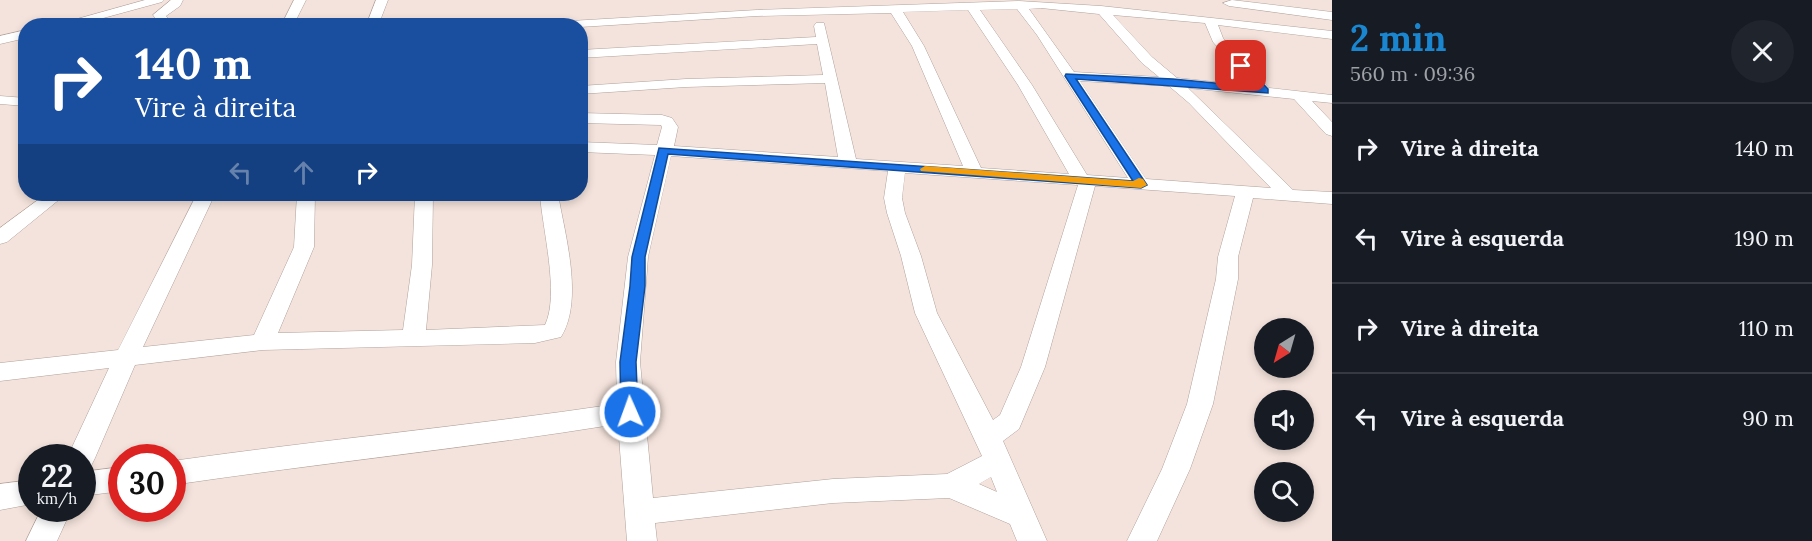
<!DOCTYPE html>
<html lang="pt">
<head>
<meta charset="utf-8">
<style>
  :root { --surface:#171b24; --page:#20242c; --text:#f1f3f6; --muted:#9ea1a6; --line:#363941; --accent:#1a86cf }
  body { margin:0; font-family:Lora,serif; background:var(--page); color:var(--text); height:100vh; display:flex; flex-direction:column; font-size:22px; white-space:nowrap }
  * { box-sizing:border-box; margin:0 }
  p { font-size:20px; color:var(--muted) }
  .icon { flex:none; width:33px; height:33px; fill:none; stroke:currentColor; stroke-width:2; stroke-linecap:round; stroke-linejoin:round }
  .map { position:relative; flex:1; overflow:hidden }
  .panel { display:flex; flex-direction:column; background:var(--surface); width:480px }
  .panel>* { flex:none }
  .hud { position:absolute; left:18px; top:18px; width:570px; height:183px; border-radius:24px; box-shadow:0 3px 9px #0003; background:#1a4fa0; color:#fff; overflow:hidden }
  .needle { width:39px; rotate:217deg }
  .fabs { position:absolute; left:1254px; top:318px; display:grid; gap:12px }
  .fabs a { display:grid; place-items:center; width:60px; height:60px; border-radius:50%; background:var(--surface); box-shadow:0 3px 9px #0003; font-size:30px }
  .speed { position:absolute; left:18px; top:444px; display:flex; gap:12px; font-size:30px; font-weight:700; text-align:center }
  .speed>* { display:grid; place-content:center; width:78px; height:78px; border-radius:50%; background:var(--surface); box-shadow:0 3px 9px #0003; line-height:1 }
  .speed small { font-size:15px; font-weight:400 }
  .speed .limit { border:9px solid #d22; background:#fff; color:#111 }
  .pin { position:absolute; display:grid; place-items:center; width:51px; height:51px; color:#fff; margin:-26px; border-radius:12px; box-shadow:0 3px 9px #0006 }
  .me { position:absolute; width:66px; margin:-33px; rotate:358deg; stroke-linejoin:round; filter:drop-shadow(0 0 4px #0008) }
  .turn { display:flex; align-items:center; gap:21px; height:126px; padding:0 18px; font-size:27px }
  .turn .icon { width:78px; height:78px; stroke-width:2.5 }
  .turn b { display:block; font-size:42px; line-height:51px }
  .lanes { display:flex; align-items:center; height:57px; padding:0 18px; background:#0003; justify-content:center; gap:30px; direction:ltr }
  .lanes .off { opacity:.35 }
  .round { display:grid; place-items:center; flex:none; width:63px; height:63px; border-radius:32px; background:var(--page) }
  .summary { display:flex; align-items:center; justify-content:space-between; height:102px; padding:0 18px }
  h1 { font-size:36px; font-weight:800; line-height:45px; color:var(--accent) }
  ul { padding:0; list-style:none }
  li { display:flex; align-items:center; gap:18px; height:90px; padding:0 18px; border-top:2px solid var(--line) }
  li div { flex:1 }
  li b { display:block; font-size:22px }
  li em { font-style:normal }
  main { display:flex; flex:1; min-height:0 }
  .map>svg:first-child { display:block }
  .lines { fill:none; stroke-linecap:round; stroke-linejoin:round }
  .minor-casing { stroke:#b0a199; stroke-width:1 }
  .minor { fill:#fff; fill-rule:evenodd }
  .route { fill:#1a73e8; stroke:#114b97; stroke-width:1.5 }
  .slow { fill:#f59e0b }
</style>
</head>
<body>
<main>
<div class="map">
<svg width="1332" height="541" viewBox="0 0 1332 541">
  <rect width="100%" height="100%" fill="#f4e3dc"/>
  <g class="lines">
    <g class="minor-casing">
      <path id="minor" d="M145,0h19l-2,2 -88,24h-22z
        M171,0h12l-3,6 -14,10 8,10h-13l-8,-11z
        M294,0h12l-13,26h-12z
        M376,0h12l-10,26h-12z
        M1232,0l100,12v8l-103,-14 -6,-3z
        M1019,1l82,5 231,25v8l-114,-14 5,13 46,50 63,7v8l-20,-2 20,21v14l-6,-2 -32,-35 -106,-11 105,102 39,2v12l-79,-6 -15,59v22l-25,125 -23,65 -33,72h-30l35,-72 25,-65 29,-125 2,-22 17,-61 -140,-10 -50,181 -26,62 -16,12 44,100h-30l-7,-17 -61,-26 -116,5 -178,20 2,18h-30l-9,-117c-148,24 -297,39 -446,61v-24c148,-21 297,-35 445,-57l-1,-42 12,-105 27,-102 -75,-3v-10l77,3 5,-18 -1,-2 -81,-2v-10l82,2 10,3 6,9 -4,19 164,11 -13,-74 -139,4 -106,7v-8l106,-7 137,-4 -6,-31 -237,14v-8l236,-13 -2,-11 2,-3h8l32,136 107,7 -51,-120 -21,-33 -134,3 -177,11 -46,-1 2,-3 221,-13zM1041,8l58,6 43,49 17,14 -85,-5 -45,-63zM1017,9l20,26 91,143 -41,-3 -55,-90 -52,-75zM968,10l50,75 51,89 -88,-6 -57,-122 -21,-34zM1113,15l92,8 8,19 39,44 -75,-8 -25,-21zM1080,81l89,5 20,17 82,85 -125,-9zM671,156l217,15 -4,27 3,15 14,43 14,57 67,143 -35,18 -114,5 -180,19 -13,-136 8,-105zM905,173l173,12 -57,182 -21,48 -7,5 -56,-107 -16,-57 -16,-43 -3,-15zM991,477l6,15 -18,-8z
        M26,30v8l-26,6v-8z
        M0,96l26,2v8l-26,-2z
        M46,194h20l-59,48 -7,2v-16z
        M197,194h18l-72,153 111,-12 40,-88 3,-53h18l-1,53 -36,86 125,-3 9,-65 3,-71h18l-1,71 -6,65 119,-5c15,-31 -3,-97 -5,-131h18c7,41 26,106 3,143l-26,6 -272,7 -128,15 -40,93 -4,8 -9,3v-11h-15l42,-90 -109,13v-18l118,-13z
        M122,467v24l-40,5v-24z
        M32,480v24l-32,6v-26z
        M42,508h30l-15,33h-31z"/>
    </g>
    <use href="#minor" class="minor"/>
  </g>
  <path class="route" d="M1238,64h6l24,25v4l-192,-14 71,106 -6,3 -473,-34 -23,103v29l-9,76 2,50 -2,5 -6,2 -6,-2 -3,-5 -1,-50 10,-76 2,-29 27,-109 474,33 -68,-105 1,-2 107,5 83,8 -18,-19z"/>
  <path class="slow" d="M925,166l208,15 6,-3 4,1 4,6 -6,3 -220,-17 -1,-2z"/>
</svg>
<div class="fabs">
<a><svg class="needle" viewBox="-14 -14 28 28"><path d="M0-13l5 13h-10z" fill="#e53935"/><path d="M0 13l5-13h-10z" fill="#9ea1a6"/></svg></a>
<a><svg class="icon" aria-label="sound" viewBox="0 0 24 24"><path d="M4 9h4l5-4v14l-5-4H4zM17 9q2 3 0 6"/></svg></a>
<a><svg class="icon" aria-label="search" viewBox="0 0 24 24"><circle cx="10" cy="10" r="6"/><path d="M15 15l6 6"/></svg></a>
</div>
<div class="speed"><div>22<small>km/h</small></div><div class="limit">30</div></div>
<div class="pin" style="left:1241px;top:66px;background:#d93025"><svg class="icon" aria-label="arrive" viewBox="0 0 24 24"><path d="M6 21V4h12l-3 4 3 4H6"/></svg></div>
<svg class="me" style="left:630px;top:412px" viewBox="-20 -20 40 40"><circle r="17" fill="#1a73e8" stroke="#fff" stroke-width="3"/><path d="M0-11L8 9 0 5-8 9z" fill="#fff"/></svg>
<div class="hud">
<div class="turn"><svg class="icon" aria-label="right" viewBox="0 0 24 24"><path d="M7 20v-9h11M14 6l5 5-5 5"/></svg><div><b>140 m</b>Vire à direita</div></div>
<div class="lanes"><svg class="icon off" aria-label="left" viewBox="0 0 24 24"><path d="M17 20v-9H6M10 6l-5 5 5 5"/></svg><svg class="icon off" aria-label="ahead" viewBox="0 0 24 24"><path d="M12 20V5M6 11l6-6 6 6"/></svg><svg class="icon" aria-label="right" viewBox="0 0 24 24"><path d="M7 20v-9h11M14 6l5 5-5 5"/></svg></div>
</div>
</div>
<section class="panel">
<div class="summary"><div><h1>2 min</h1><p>560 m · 09:36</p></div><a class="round"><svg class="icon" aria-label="close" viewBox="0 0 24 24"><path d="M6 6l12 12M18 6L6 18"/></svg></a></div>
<ul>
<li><svg class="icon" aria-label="right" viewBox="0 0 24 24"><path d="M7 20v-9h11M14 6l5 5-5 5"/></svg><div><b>Vire à direita</b></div><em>140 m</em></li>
<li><svg class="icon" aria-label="left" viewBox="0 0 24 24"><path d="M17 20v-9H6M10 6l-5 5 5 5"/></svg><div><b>Vire à esquerda</b></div><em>190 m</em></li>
<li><svg class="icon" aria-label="right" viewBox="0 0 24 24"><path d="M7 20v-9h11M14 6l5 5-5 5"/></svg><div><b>Vire à direita</b></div><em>110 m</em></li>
<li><svg class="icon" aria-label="left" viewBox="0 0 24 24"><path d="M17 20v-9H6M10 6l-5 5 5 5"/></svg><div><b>Vire à esquerda</b></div><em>90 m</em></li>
</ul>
</section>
</main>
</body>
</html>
